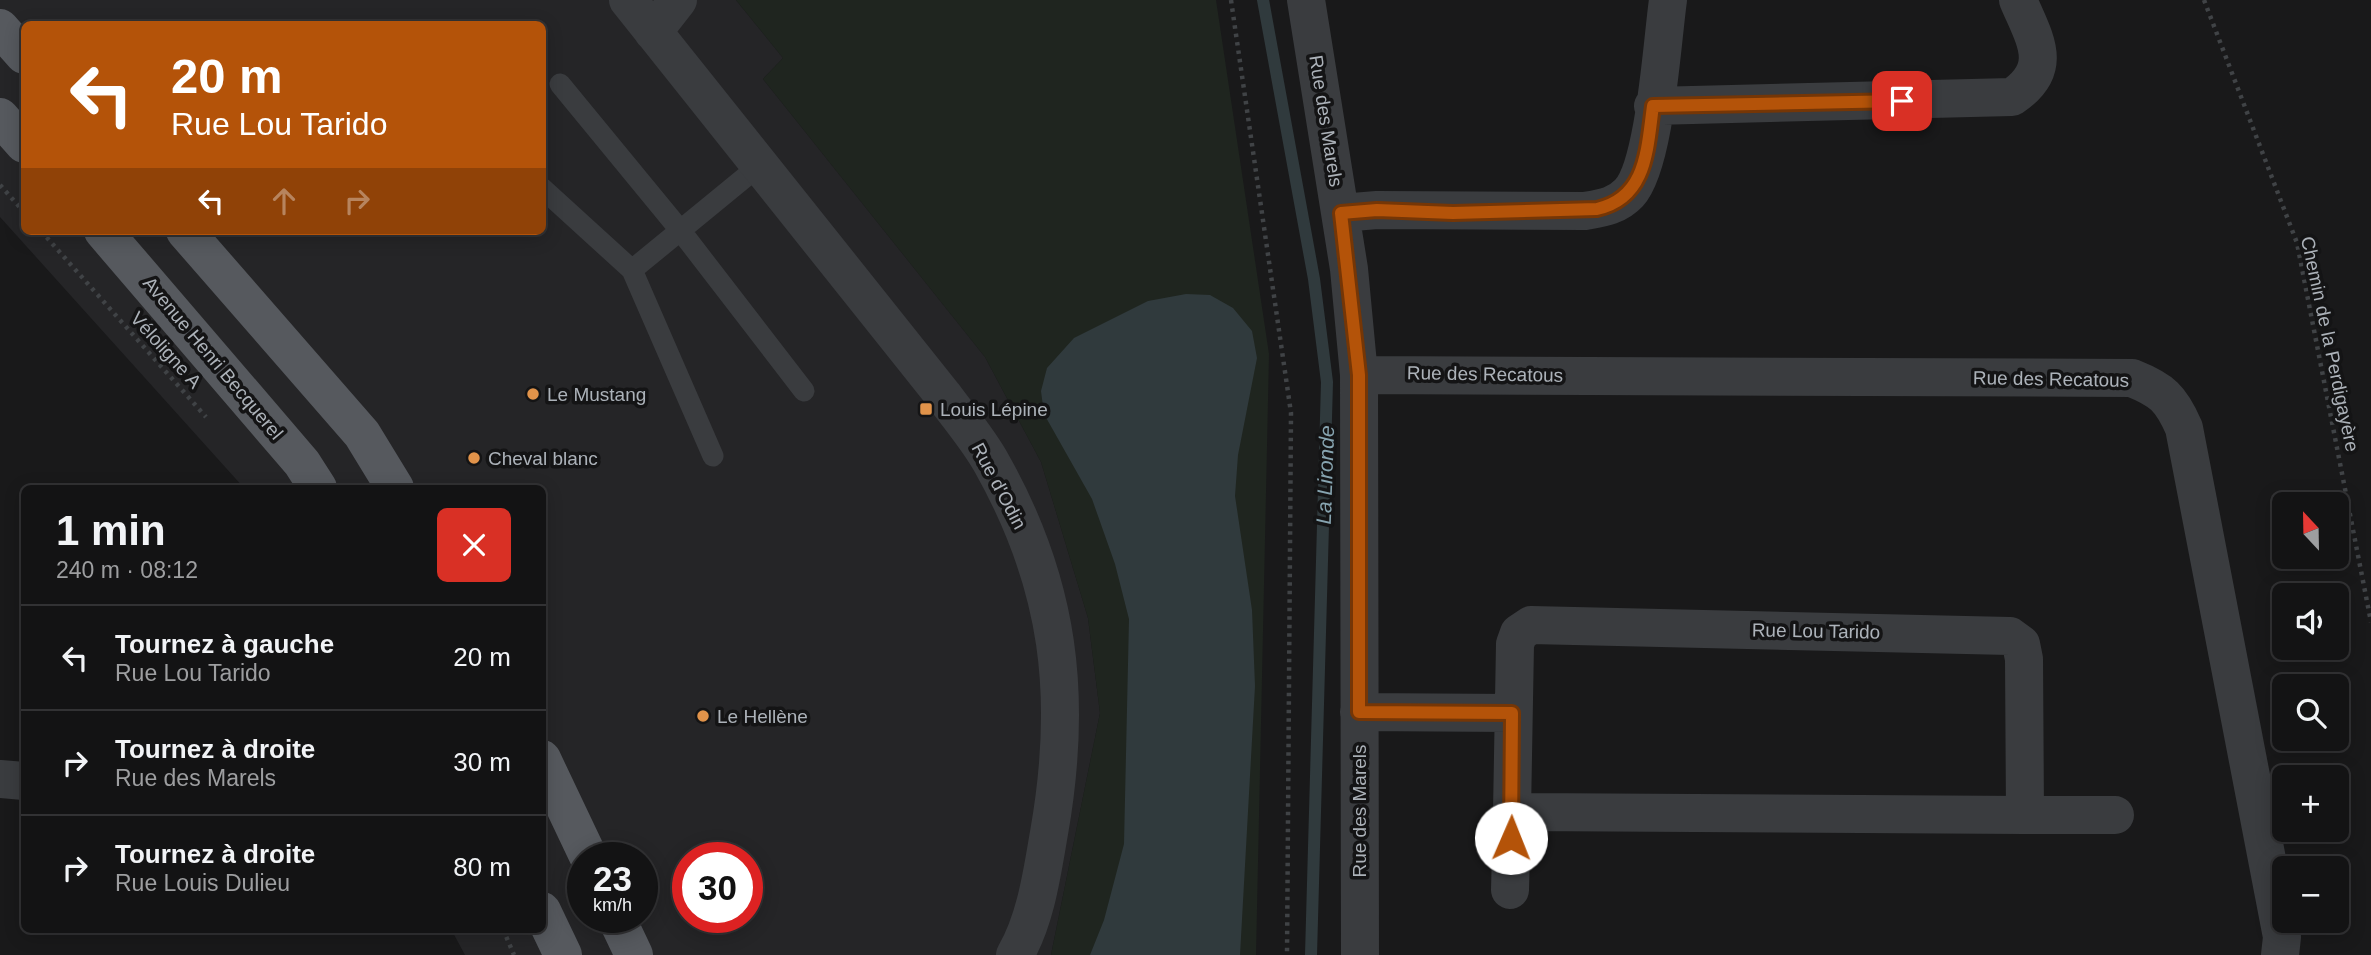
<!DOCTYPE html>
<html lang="fr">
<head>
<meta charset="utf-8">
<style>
  :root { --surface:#131314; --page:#1c1c1d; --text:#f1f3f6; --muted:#9d9ea0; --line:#323234 }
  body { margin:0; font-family:Helvetica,sans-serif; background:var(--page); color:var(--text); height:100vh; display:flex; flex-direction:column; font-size:26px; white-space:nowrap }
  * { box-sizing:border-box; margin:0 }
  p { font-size:23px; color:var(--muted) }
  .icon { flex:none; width:38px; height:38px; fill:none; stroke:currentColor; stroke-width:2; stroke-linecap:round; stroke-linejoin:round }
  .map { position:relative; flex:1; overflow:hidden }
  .sheet { position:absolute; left:21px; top:485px; width:525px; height:448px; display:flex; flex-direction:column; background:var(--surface); border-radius:10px; box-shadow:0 4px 18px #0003,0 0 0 2px var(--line) }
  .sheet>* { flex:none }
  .guide { position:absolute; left:21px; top:21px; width:525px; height:214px; border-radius:10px; box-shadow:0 4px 18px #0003,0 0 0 2px var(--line); background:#b45309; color:#fff; overflow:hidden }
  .needle { width:46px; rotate:338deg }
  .controls { position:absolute; left:2272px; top:492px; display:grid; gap:14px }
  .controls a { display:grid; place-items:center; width:77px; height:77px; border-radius:10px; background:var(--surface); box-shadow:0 4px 18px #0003,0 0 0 2px var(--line); font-size:35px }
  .speed { position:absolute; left:567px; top:842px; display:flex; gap:14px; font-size:35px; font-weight:700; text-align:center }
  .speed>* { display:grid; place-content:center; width:91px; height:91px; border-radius:50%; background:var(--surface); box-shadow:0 4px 18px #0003,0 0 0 2px var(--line); line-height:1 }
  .speed small { font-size:18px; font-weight:400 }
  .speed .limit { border:10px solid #d22; background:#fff; color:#111 }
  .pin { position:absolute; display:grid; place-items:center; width:60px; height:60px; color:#fff; margin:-30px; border-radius:14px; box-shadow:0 4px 10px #0006 }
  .me { position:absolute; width:77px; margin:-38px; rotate:1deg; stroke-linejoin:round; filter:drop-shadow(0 0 5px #0008) }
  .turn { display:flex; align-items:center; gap:24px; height:147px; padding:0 35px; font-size:32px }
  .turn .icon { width:91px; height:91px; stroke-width:2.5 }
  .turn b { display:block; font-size:49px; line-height:60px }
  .lanes { display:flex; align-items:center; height:66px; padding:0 35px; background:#0003; justify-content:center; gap:35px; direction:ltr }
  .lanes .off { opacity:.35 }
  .round { display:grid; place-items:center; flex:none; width:74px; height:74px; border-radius:10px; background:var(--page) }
  .head { display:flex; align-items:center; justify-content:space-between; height:119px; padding:0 35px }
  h1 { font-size:42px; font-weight:600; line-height:52px }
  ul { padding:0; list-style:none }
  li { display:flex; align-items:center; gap:21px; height:105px; padding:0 35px; border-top:2px solid var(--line) }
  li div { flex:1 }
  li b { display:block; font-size:26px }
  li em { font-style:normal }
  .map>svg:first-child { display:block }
  .built { fill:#252527; fill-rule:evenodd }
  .green { fill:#1f251f }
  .water { fill:#303a3d }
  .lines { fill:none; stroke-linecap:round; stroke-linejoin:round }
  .stream { stroke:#303a3d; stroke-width:12 }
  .path { stroke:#404346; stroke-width:4.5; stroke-dasharray:3.5 5; stroke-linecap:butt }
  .lane { stroke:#3a3c3f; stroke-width:21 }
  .street { stroke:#3a3c3f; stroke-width:38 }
  .primary { stroke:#56595e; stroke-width:38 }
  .route-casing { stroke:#753606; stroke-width:18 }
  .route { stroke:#b45309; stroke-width:12 }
  .poi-dot { fill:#e1934a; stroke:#141415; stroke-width:2.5 }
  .labels { text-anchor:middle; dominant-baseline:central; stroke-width:7; stroke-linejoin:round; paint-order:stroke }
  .street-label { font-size:19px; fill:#acb2b9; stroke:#141415 }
  .poi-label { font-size:19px; fill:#acb2b9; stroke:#141415; text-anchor:start }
  .water-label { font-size:21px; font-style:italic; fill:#87a4b0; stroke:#141415 }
</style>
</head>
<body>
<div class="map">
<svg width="2371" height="955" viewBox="0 0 2371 955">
  <rect width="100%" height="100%" fill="#19191a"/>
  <path class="built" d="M0,0h736l47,58 -20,21 222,278 56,105 47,156 12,95 -49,242h-586l-14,-26h91v-441h-298l-244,-271zM24,24h518v207h-518zM583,858h59v59h-59zM688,858h59v59h-59z"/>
  <path class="green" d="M736,0h480l53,354 -13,601h-205l49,-242 -12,-95 -47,-156 -56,-105 -222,-278 20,-21z"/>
  <path class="water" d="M1186,294l24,1 23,13 19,23 5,27 -19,97 -3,41 17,114 3,76 -15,269h-150l14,-35 20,-76 5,-225 -14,-55 -23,-65 -48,-85 -3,-23 6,-23 27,-30 74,-37z"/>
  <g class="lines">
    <path class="stream" d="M1263,0l51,279 13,103 -16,573"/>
    <path class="path" d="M1231,0l60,413 -4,542
      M2204,0l93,243 74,379
      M0,185l24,27
      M41,231l165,186
      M503,929l11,26"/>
    <path class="lane" d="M560,84l120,146 124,161
      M542,188l90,82 128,-105
      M632,270l81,186"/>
    <path class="street" d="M628,0l315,395c16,22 36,45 49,69 68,121 81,233 57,369 -7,40 -13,86 -34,122
      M1306,0l43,269 10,106 1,580
      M653,32l25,-32
      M1653,106l359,-9c43,-29 23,-57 6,-97
      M1341,213l36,-3 208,1c17,-3 32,-5 44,-18 26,-28 33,-151 39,-193
      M1359,375l773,3c30,12 39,20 52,50l98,509 -2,18
      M1531,625l479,11 11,8 3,15 1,156 -513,-3 3,-168 4,-11z
      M1359,712l153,1
      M0,779l24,2
      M2025,815h90
      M1510,890l2,-78"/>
    <path class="primary" d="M0,28l24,27
      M0,117l24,27
      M103,231l199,232 16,25
      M185,231l177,203 33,54
      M542,759l47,99
      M542,911l21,44
      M616,917l18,38"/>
  </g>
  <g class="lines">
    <g class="route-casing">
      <path id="route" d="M1511,838l1,-125 -153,-1v-337l-18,-162 36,-3 76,3 144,-4c50,-11 50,-60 56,-103l249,-5"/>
    </g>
    <use href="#route" class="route"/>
  </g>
  <g class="poi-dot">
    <circle cx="533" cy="394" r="7"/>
    <rect x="919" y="402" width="14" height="14" rx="3.5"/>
    <circle cx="474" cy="458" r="7"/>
    <circle cx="703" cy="716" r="7"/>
  </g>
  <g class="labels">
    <g class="street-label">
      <text transform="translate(1326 121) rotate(81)">Rue des Marels</text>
      <text transform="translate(2330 344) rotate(78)">Chemin de la Perdigayère</text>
      <text transform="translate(166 350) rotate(48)">Véloligne A</text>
      <text transform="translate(213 358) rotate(50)">Avenue Henri Becquerel</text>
      <text transform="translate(1485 374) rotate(1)">Rue des Recatous</text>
      <text transform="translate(2051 379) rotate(1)">Rue des Recatous</text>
      <text transform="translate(999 486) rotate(62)">Rue d'Odin</text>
      <text transform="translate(1816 631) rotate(1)">Rue Lou Tarido</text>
      <text transform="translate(1359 811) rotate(-90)">Rue des Marels</text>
    </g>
    <g class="poi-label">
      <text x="547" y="394">Le Mustang</text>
      <text x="940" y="409">Louis Lépine</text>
      <text x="488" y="458">Cheval blanc</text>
      <text x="717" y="716">Le Hellène</text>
    </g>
    <g class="water-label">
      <text transform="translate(1325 475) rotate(-88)">La Lironde</text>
    </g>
  </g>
</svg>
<div class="controls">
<a><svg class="needle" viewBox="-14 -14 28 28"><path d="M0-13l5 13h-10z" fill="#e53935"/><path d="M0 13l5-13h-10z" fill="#9d9ea0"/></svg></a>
<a><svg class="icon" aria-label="sound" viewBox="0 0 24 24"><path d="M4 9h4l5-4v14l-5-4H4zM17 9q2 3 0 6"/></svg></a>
<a><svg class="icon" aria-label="search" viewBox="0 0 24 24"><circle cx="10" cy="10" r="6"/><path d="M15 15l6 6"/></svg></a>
<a>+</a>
<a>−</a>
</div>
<div class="speed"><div>23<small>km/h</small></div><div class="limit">30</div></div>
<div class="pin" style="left:1902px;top:101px;background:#d93025"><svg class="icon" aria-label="arrive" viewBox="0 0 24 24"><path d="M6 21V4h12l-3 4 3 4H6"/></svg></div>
<svg class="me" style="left:1511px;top:838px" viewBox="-20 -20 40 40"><circle r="19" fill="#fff"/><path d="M0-13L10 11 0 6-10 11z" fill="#b45309"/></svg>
<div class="guide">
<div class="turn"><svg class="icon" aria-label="left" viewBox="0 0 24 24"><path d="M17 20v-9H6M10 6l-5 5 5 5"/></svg><div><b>20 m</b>Rue Lou Tarido</div></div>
<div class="lanes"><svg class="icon" aria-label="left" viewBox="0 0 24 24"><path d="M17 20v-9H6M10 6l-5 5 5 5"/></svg><svg class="icon off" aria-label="ahead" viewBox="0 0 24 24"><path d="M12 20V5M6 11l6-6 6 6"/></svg><svg class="icon off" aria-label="right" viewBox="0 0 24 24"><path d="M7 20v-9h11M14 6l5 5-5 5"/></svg></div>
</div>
<section class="sheet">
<div class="head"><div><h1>1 min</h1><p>240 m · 08:12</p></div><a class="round" style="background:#d93025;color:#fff"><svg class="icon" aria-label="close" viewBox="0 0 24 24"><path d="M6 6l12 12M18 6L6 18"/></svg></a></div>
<ul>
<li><svg class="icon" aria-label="left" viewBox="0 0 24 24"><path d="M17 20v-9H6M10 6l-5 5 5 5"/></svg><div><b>Tournez à gauche</b><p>Rue Lou Tarido</p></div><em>20 m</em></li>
<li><svg class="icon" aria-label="right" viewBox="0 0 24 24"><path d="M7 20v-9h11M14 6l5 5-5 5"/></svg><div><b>Tournez à droite</b><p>Rue des Marels</p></div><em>30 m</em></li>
<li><svg class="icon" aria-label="right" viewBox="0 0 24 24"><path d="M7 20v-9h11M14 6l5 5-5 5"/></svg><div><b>Tournez à droite</b><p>Rue Louis Dulieu</p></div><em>80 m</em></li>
</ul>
</section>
</div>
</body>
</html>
